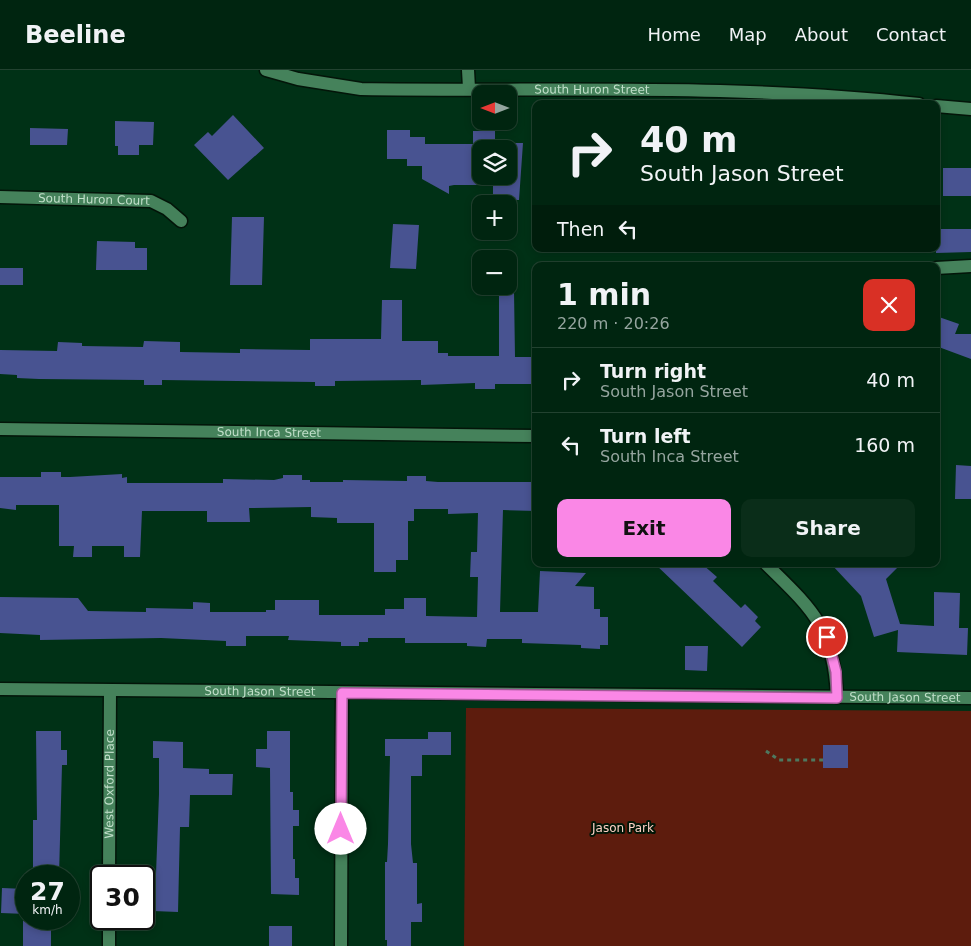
<!DOCTYPE html>
<html lang="en">
<head>
<meta charset="utf-8">
<style>
  :root { --surface:#002510; --page:#0a2d19; --text:#f1f3f6; --muted:#95a59f; --line:#224230; --accent:#fa87e6 }
  body { margin:0; font-family:"DejaVu Sans",sans-serif; background:var(--page); color:var(--text); height:100vh; display:flex; flex-direction:column; font-size:19px; white-space:nowrap }
  * { box-sizing:border-box; margin:0 }
  p { font-size:16px; color:var(--muted) }
  .icon { flex:none; width:28px; height:28px; fill:none; stroke:currentColor; stroke-width:2; stroke-linecap:round; stroke-linejoin:round }
  .map { position:relative; flex:1; overflow:hidden }
  .drawer { position:absolute; left:532px; top:192px; width:408px; height:305px; display:flex; flex-direction:column; background:var(--surface); border-radius:10px; box-shadow:0 2px 8px #0003,0 0 0 1px var(--line) }
  .drawer>* { flex:none }
  .top-card { position:absolute; left:532px; top:30px; width:408px; height:152px; border-radius:10px; box-shadow:0 2px 8px #0003,0 0 0 1px var(--line); background:#002510; color:var(--text); overflow:hidden }
  .needle { width:32px; rotate:270deg }
  .buttons { position:absolute; left:472px; top:15px; display:grid; gap:10px }
  .buttons a { display:grid; place-items:center; width:45px; height:45px; border-radius:10px; background:var(--surface); box-shadow:0 2px 8px #0003,0 0 0 1px var(--line); font-size:25px }
  .speed { position:absolute; left:15px; top:795px; display:flex; gap:10px; font-size:25px; font-weight:700; text-align:center }
  .speed>* { display:grid; place-content:center; width:65px; height:65px; border-radius:50%; background:var(--surface); box-shadow:0 2px 8px #0003,0 0 0 1px var(--line); line-height:1 }
  .speed small { font-size:12px; font-weight:400 }
  .speed .limit { border:2px solid #111; border-radius:8px; background:#fff; color:#111 }
  .pin { position:absolute; display:grid; place-items:center; width:42px; height:42px; color:#fff; margin:-21px; border:2px solid #fff; border-radius:50%; box-shadow:0 1px 5px #0007 }
  .me { position:absolute; width:55px; margin:-28px; rotate:0deg; stroke-linejoin:round; filter:drop-shadow(0 0 4px #0008) }
  .turn { display:flex; align-items:center; gap:18px; height:105px; padding:0 25px; font-size:22px }
  .turn .icon { width:65px; height:65px; stroke-width:2.5 }
  .turn b { display:block; font-size:35px; line-height:42px }
  .then { display:flex; align-items:center; height:48px; padding:0 25px; background:#0003; gap:10px; font-size:19px }
  .round { display:grid; place-items:center; flex:none; width:52px; height:52px; border-radius:10px; background:var(--page) }
  .overview { display:flex; align-items:center; justify-content:space-between; height:85px; padding:0 25px }
  h1 { font-size:30px; font-weight:800; line-height:38px }
  .action { display:flex; gap:10px; margin-top:auto; padding:10px 25px }
  .action a { flex:1; height:58px; border-radius:10px; background:var(--accent); color:#111; font-size:20px; font-weight:800; line-height:58px; text-align:center }
  .action a+a { background:var(--page); color:var(--text) }
  ul { padding:0; list-style:none }
  li { display:flex; align-items:center; gap:15px; height:65px; padding:0 25px; border-top:1px solid var(--line) }
  li div { flex:1 }
  li b { display:block; font-size:19px }
  li em { font-style:normal }
  header { display:flex; align-items:center; gap:30px; box-sizing:border-box; height:70px; padding:0 25px; background:var(--surface); border-bottom:1px solid var(--line) }
  header strong { font-size:24px }
  nav { display:flex; gap:28px; margin-inline-start:auto; font-size:18px }
  .map>svg:first-child { display:block }
  .green { fill:#5d1c0d }
  .building { fill:#485391; fill-rule:evenodd }
  .lines { fill:none; stroke-linecap:round; stroke-linejoin:round }
  .minor-casing { stroke:#031509; stroke-width:15 }
  .path { stroke:#4e785f; stroke-width:3; stroke-dasharray:4 4; stroke-linecap:butt }
  .minor { stroke:#45825b; stroke-width:12 }
  .route-casing { stroke:#a25896; stroke-width:12 }
  .route { stroke:#fa87e6; stroke-width:9 }
  .labels { text-anchor:middle; dominant-baseline:central; stroke-width:4; stroke-linejoin:round; paint-order:stroke }
  .street-label { font-size:12px; fill:#c0dfc9; stroke:#001607 }
  .park-label { font-size:12px; fill:#fcd0c5; stroke:#001607 }
</style>
</head>
<body>
<header>
<strong>Beeline</strong>
<nav><a>Home</a><a>Map</a><a>About</a><a>Contact</a></nav>
</header>
<div class="map">
<svg width="971" height="876" viewBox="0 0 971 876">
  <rect width="100%" height="100%" fill="#003116"/>
  <path class="green" d="M466,638l505,3v235h-507z"/>
  <path class="building" d="M233,45l31,33 -36,32 -34,-35 14,-13 4,4z
    M115,51l39,1 -1,23h-14v10h-21v-9h-3z
    M30,58l38,1 -1,16h-37z
    M387,60h23v7h15v7h48v-13h22v12h28l-4,57h-26v-15h-39l-5,1v8l-27,-15v-13h-15v-7h-20zM481,79h28v27h-28z
    M943,98h28v28h-28z
    M232,147h32l-2,68h-32z
    M393,154l26,1 -3,44 -26,-1z
    M936,159h35v23l-35,1z
    M97,171l38,1v6h12v22h-51z
    M0,198h23v17h-23z
    M499,221h15l1,66h21v27h-41v5h-20v-6l-54,2v-5l-86,1v5h-20v-4l-153,-2v5h-18v-5l-105,-1 -22,-1v-3l-17,-1v-24l57,1 1,-9 24,1v3l61,1 1,-6 36,1v10l60,1v-4l70,1v-11h71l1,-39h20v41h36v12h10v3h51z
    M936,246l23,8 -4,10h16v25l-35,-13z
    M956,395l15,1v33h-16z
    M41,402h20v5h9l52,-3v4l5,-1v6h96v-4l51,1 9,-2v-3h19v5h8v2h33v-2l64,1v-5h19v5l12,1h98v29l-33,-1 -3,102h38l2,-41 46,2 -11,13 19,1v22h6v8h8v28h-8v4l-19,-1v-3l-59,-2v-4h-35l-1,8 -19,-1v-3h-62v-5h-37v4h-9v4h-18v-4l-53,-2 1,-4h-43v10h-20v-5l-65,-3 -121,2v-5l-40,-2v-36l78,1 10,13 58,1v-4l47,1v-7l17,1v9h56v-2h9v-10h44v15h66v-6h19v-11h22v18l51,1 1,-40h-8l1,-25h6l1,-39 -30,1v-5h-34v12h-6v39h-12v12h-22v-49h-37v-5l-26,-1v-10l-62,1 1,14h-43v-11h-65l-2,46h-16v-11h-32v11h-19l1,-11h-15v-41h-43v5l-16,-2v-31h41z
    M655,494h47l15,13 -4,4 28,27 4,-4 13,13 -3,4 6,6 -19,20z
    M831,494h70l-15,15 14,45 34,2v-34l26,1 -1,35h9l-1,27 -70,-3 1,-22 -24,7 -13,-41z
    M685,576h23l-1,25 -22,-1z
    M36,661h25v19h6v15h-5l-3,111h-26v-56h4z
    M267,661h23v61h3v18h6v16h-6v33h2v19h4v17l-28,-1 -1,-126 -14,-1v-18h11z
    M428,662h23v23h-29v21h-11v68l2,19h4v41l5,-1v19h-11v24h-24v-6h-2v-78h2l1,-18 2,-88h-5v-17h43z
    M153,671l30,1v26l26,1v5h24l-1,21h-42l-1,32h-9l-2,85 -25,-1 1,-17h-6v-17h6v-3h2l3,-80v-36h-6z
    M823,675h25v23h-25z
    M2,818l24,1v25l-25,-1z
    M51,850v26h-28v-25z
    M269,856h23v20h-23z"/>
  <g class="lines">
    <g class="minor-casing">
      <g id="minor">
        <path id="s1" d="M266,0l32,9 63,10c186,3 373,-6 558,15"/>
        <path d="M468,0l1,18"/>
        <path d="M936,36l35,3"/>
        <path id="s2" d="M0,127l151,4 16,8 14,12"/>
        <path d="M936,198l35,-2"/>
        <path id="s3" d="M0,359l536,7"/>
        <path d="M766,494c47,46 68,64 71,133"/>
        <path id="s4" d="M0,619l971,9"/>
        <path id="s5" d="M109,806l1,-185"/>
        <path d="M109,876v-27"/>
        <path d="M341,876l1,-253"/>
      </g>
    </g>
    <path class="path" d="M766,681l13,9h44"/>
    <use href="#minor" class="minor"/>
  </g>
  <g class="lines">
    <g class="route-casing">
      <path id="route" d="M341,759l1,-136 495,5 -1,-26 -9,-35"/>
    </g>
    <use href="#route" class="route"/>
  </g>
  <g class="labels">
    <g class="street-label">
      <text stroke="none"><textPath href="#s1" startOffset="328">South Huron Street</textPath></text>
      <text stroke="none"><textPath href="#s2" startOffset="94">South Huron Court</textPath></text>
      <text stroke="none"><textPath href="#s3" startOffset="269">South Inca Street</textPath></text>
      <text stroke="none"><textPath href="#s4" startOffset="260">South Jason Street</textPath></text>
      <text stroke="none"><textPath href="#s4" startOffset="905">South Jason Street</textPath></text>
      <text stroke="none"><textPath href="#s5" startOffset="92">West Oxford Place</textPath></text>
    </g>
    <g class="park-label">
      <text x="623" y="758">Jason Park</text>
    </g>
  </g>
</svg>
<div class="buttons">
<a><svg class="needle" viewBox="-14 -14 28 28"><path d="M0-13l5 13h-10z" fill="#e53935"/><path d="M0 13l5-13h-10z" fill="#95a59f"/></svg></a>
<a><svg class="icon" aria-label="layers" viewBox="0 0 24 24"><path d="M12 4l9 5-9 5-9-5zM3 14l9 5 9-5"/></svg></a>
<a>+</a>
<a>−</a>
</div>
<div class="speed"><div>27<small>km/h</small></div><div class="limit">30</div></div>
<div class="pin" style="left:827px;top:567px;background:#d93025"><svg class="icon" aria-label="arrive" viewBox="0 0 24 24"><path d="M6 21V4h12l-3 4 3 4H6"/></svg></div>
<svg class="me" style="left:341px;top:759px" viewBox="-20 -20 40 40"><circle r="19" fill="#fff"/><path d="M0-13L10 11 0 6-10 11z" fill="#fa87e6"/></svg>
<div class="top-card">
<div class="turn"><svg class="icon" aria-label="right" viewBox="0 0 24 24"><path d="M7 20v-9h11M14 6l5 5-5 5"/></svg><div><b>40 m</b>South Jason Street</div></div>
<div class="then">Then<svg class="icon" aria-label="left" viewBox="0 0 24 24"><path d="M17 20v-9H6M10 6l-5 5 5 5"/></svg></div>
</div>
<section class="drawer">
<div class="overview"><div><h1>1 min</h1><p>220 m · 20:26</p></div><a class="round" style="background:#d93025;color:#fff"><svg class="icon" aria-label="close" viewBox="0 0 24 24"><path d="M6 6l12 12M18 6L6 18"/></svg></a></div>
<ul>
<li><svg class="icon" aria-label="right" viewBox="0 0 24 24"><path d="M7 20v-9h11M14 6l5 5-5 5"/></svg><div><b>Turn right</b><p>South Jason Street</p></div><em>40 m</em></li>
<li><svg class="icon" aria-label="left" viewBox="0 0 24 24"><path d="M17 20v-9H6M10 6l-5 5 5 5"/></svg><div><b>Turn left</b><p>South Inca Street</p></div><em>160 m</em></li>
</ul>
<div class="action"><a>Exit</a><a>Share</a></div>
</section>
</div>
</body>
</html>
